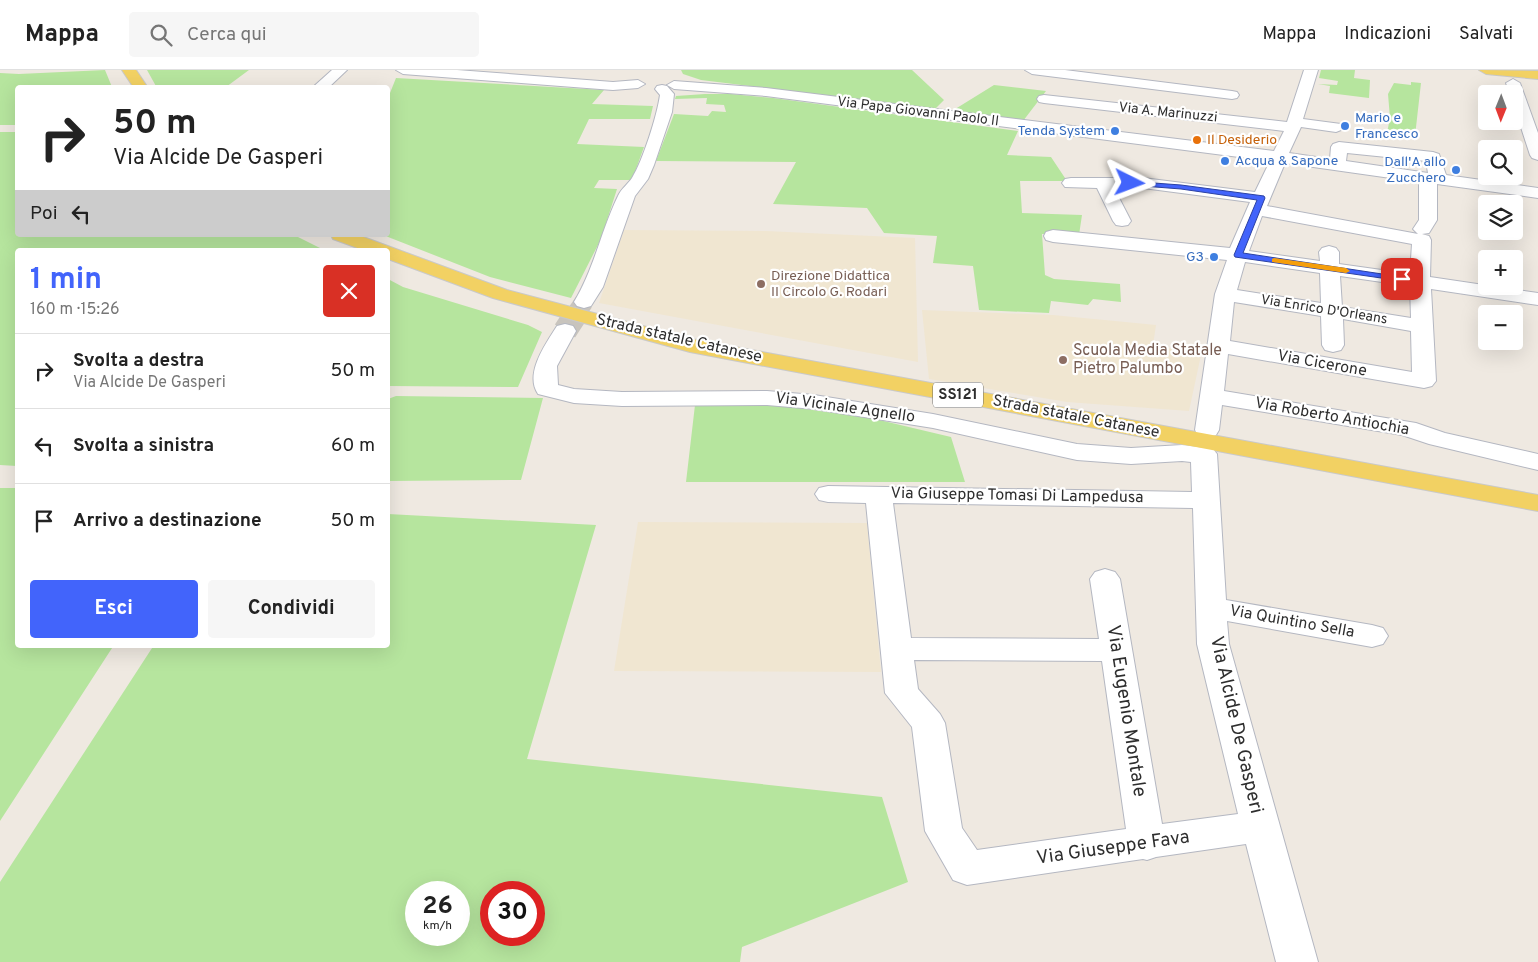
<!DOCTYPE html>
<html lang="it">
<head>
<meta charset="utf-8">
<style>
  :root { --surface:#fff; --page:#f6f6f6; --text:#222; --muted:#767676; --line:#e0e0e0; --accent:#4264fb }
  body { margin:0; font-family:Overpass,sans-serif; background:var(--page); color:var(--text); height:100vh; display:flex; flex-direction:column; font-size:19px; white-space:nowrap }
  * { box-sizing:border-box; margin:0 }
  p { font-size:16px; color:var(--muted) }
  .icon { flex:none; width:28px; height:28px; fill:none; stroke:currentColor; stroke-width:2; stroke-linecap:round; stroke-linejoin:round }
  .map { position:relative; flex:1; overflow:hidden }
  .details { position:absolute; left:15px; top:178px; width:375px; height:400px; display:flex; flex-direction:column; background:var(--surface); border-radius:5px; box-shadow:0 5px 20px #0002 }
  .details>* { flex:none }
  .hud { position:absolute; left:15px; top:15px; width:375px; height:152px; border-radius:5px; box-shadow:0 5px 20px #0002; background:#fff; color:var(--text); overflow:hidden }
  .needle { width:32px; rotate:181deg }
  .buttons { position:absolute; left:1478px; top:15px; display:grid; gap:10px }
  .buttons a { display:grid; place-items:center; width:45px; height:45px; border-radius:5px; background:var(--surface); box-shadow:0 5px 20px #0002; font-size:25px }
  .speed { position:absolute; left:405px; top:811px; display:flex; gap:10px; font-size:25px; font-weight:700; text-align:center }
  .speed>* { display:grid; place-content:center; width:65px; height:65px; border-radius:50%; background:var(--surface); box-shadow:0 5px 20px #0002; line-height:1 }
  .speed small { font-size:12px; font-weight:400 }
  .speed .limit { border:8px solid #d22; background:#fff; color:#111 }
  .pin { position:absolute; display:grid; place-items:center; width:42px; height:42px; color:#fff; margin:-21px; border-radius:10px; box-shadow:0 2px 8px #0006 }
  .me { position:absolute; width:55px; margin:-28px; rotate:93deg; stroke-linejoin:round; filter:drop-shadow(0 0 4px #0008) }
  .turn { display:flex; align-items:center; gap:18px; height:105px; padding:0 15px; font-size:22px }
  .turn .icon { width:65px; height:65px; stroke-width:2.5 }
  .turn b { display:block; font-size:35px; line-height:42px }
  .then { display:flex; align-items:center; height:48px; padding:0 15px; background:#0003; gap:10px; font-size:19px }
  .round { display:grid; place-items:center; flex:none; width:52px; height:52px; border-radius:5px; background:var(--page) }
  .overview { display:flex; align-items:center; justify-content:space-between; height:85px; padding:0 15px }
  h1 { font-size:30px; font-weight:700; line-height:38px; color:var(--accent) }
  .cta { display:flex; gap:10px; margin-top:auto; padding:10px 15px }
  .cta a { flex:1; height:58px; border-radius:5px; background:var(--accent); color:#fff; font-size:20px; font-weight:700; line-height:58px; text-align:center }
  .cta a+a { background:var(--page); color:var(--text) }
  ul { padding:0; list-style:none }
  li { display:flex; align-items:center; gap:15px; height:75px; padding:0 15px; border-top:1px solid var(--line) }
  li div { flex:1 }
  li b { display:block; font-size:19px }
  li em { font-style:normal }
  header { display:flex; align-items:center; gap:30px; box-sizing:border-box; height:70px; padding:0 25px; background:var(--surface); border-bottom:1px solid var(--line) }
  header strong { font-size:24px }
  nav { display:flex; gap:28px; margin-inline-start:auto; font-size:18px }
  .search { width:350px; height:45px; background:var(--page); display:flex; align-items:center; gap:12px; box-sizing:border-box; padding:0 18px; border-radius:5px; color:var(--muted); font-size:19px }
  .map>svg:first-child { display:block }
  .education { fill:#f0e6d1 }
  .green { fill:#b6e59e; fill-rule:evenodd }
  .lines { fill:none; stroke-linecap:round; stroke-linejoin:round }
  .minor-tunnel-far1 { stroke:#c8c4bd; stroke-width:19; stroke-dasharray:19 9; stroke-linecap:butt }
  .minor-tunnel { stroke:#c8c4bd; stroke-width:24; stroke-dasharray:24 12; stroke-linecap:butt }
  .minor-casing { stroke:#b4b7c1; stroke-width:2 }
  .major-casing { stroke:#c9c9c9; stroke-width:2 }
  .minor { fill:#fff; fill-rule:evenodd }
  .major { fill:#f2d163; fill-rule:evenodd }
  .route { fill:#4264fb; stroke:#2b41a3 }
  .slow { fill:#f59e0b }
  .shop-dot { fill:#3f7fe0; stroke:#fff; stroke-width:2 }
  .food-dot { fill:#e8710a; stroke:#fff; stroke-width:2 }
  .education-dot { fill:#8d6e63; stroke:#fff; stroke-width:2 }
  .labels { text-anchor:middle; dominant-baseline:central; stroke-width:4.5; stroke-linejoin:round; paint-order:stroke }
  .far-street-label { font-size:14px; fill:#2e2e2e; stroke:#fff }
  .far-shop-label { font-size:14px; fill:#366cbe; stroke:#fff; text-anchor:end }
  .far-food-label { font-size:14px; fill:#c56008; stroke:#fff; text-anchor:start }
  .far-education-label { font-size:14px; fill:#785e54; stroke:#fff; text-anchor:start }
  .shield { fill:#fff; stroke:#6d6d6d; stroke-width:1 }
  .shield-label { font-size:15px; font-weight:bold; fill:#2e2e2e }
  .street-label { font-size:16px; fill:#2e2e2e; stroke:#fff }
  .education-label { font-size:16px; fill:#785e54; stroke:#fff; text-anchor:start }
  .near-street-label { font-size:19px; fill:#2e2e2e; stroke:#fff }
</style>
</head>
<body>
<header>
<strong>Mappa</strong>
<div class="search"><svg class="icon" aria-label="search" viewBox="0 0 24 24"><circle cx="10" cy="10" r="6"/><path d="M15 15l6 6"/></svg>Cerca qui</div>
<nav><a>Mappa</a><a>Indicazioni</a><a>Salvati</a></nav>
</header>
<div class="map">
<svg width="1538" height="892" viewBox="0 0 1538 892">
  <rect width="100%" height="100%" fill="#efe9e1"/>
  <path class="education" d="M624,160l142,1 149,7 3,124 -319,-59z
    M922,240l131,5 103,10 -3,20 48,10 -12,56 -122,-9 -138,-23z
    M638,452l229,1 14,149 -267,-1z"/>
  <path class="green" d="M105,0l7,17 -94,1 -1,37h-17v-52l19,1z
    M147,0h102l-23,17 -69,1z
    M681,0h231l32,30 -9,9 -234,-29 -18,-6z
    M1321,0h34l-1,8 16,2 -1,18 -40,-5 1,-7 -12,-2 19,1 1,-4 -19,-3z
    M396,8l208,12 -12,14 61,2 -3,13h-61l-12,25 67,3 -12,33h-33l-5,8 23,1 -16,50 -30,59 -81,-21 -107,-42h5v-137z
    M1411,12l10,1 -6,53 -28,-3 3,-15 -2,-24 6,-11 17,2z
    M994,15l52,6 -23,30 -71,-10z
    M705,24h26l42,4 245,33 -11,24 44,2 16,24h-47l2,32 60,2 -3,20 -37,-1 3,41 9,4 66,5 1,18 -28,-3 -5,6 -37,-4 -2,12 -70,-3 -6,-44 -40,-3 4,-27 -53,-3 -17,-25 -94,-4 23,-42 -140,-1 18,-47 34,2 4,-5 14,1 -2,-7 -18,-1 1,-6 -32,1 1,-3z
    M0,62h17l1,103h276l30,15h-306l-1,216 -17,-1z
    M388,209l15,8 125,38 14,7 -24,55 -130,-1z
    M396,326l147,2 -22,82 -133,1v-82z
    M695,335l90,1 90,13 76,18 14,45h-279z
    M0,418h17l1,157h96l-114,176z
    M388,444l208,11 -69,234 355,38 26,85 -166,65 -2,15h-740v-80l154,-237h234zM459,822v43h-43v-43zM534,822v43h-43v-43z"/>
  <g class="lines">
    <path class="minor-tunnel-far1" d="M575,245l9,-13"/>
    <path class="minor-tunnel" d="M565,261l11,-17"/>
    <g class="minor-casing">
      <path id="minor" d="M332,0h15l-19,18h-16z
        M396,0h61l156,12 25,-2 7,4 -7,4 -25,2 -210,-16z
        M1025,0h40l167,21 5,1 2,3 -2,3 -5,1 -200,-25z
        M1304,0h14l-15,49 38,5 3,3 -3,3 -5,2 -35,-5 -12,26 41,6 1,-12 2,-3 6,-2 94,10 6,2 7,21 92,13v10l-101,-14v36l-8,13 -7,1 7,2 2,4 -1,37 108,16v12l-107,-16 5,92 -4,5 -8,2 -196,-34 -4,37 192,32 29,10 93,21v16l-109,-26 -27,-9 -180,-30 -3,25 -3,5 -9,2 -9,-2 -3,-5 20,-136 12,-34 -174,-18 -7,-2 -2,-4 2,-4 7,-2 177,18 20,-46 -107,-14h-29l17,33 -3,4 -6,1 -6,-1 -3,-4 -16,-33 -32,-1 -3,-4 3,-4 6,-1h72l112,14 15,-31 -504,-65 -92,-7 -7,-4 7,-4 92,7 508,63 10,-20 -240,-28 -5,-1 -2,-3 2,-3 5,-1 243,27zM1347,83l79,8 2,12 -82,-12zM1285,93l134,19v38l-6,9 5,5 -151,-28zM1262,146l150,28 -2,30 -71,-10v-12l-3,-4 -7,-2 -7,2 -3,4 1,9 -71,-10zM1245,192l75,11 1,30 -84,-13zM1340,206l70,10 1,32 -69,-11zM1234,232l87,14 1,29 3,5 8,2 8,-2 3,-5 -1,-26 68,12 1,41 -182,-31z
        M1513,9l7,4 18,50v27l-6,-2 -2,-3 -16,-49v-12h-4l-4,-11z
        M662,15l5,1 7,8 -2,18 -18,53 -6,14 -13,17 -32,91 -12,19 -7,2 -7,-2 -3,-4c20,-33 27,-71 44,-106 3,-7 10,-12 14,-18 11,-18 25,-62 28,-83l-5,-6 2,-3z
        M565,254l8,2 3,5 -19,35 1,19 16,4 48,3 145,-1 47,4 119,19 144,30 54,4 51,-3 31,4 4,5 9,146 146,25 11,3 5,8 -5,8 -11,3 -145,-26 2,23 89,318h-42l-30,-118 -90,13 -9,3 -4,-1 -176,26 -14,-5 -28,-49 -13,-104 -27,-34 -19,-190 -38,-1 -9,-2 -4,-6 4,-6 9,-2 364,6 -1,-30 -9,-1 -51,3 -54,-4 -144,-32 -119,-19 -47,-4 -145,1 -48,-3 -36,-9c-14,-20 8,-51 19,-68zM893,433l300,5 4,136 41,170 -76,10 -42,-245 -5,-7 -10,-3 -10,3 -5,7 9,60 -188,-1zM914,590l188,1 24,168 -149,21 -15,-22 -17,-105 -5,-9 -22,-25z"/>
    </g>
    <g class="major-casing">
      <path id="major" d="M122,0h14l12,18h-14z
        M1479,0l59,1v8l-52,-5z
        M331,165h27l149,55 185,49 846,156v16l-848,-159 -197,-54 -105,-39v-9h-25l-30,-11z"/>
    </g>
    <use href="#minor" class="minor"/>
    <use href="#major" class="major"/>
  </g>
  <path class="route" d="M1127,111l54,4 83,11 1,2 -22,55 159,24 4,2 -4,2 -167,-24 -1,-2 23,-55 -76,-11 -51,-4 -3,-1z"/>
  <path class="slow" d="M1274,188l72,10 4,3 -4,2 -74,-11v-3z"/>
  <g class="shop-dot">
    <circle cx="1345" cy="56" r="5"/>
    <circle cx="1115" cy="61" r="5"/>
    <circle cx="1225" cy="91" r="5"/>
    <circle cx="1456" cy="100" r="5"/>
    <circle cx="1214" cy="187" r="5"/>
  </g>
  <circle class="food-dot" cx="1197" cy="70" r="5"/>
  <g class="education-dot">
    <circle cx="761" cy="214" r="5"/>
    <circle cx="1063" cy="290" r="5"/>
  </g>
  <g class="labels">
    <g class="far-street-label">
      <text transform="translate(918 42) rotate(7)">Via Papa Giovanni Paolo II</text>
      <text transform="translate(1168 43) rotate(6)">Via A. Marinuzzi</text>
      <text transform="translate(1324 240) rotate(9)">Via Enrico D'Orleans</text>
    </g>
    <g class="far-shop-label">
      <text x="1355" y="48" text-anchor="start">Mario e<tspan x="1355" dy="16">Francesco</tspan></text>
      <text x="1105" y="61">Tenda System</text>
      <text x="1235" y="91" text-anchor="start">Acqua &amp; Sapone</text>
      <text x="1446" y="92">Dall'A allo<tspan x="1446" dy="16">Zucchero</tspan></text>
      <text x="1204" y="187">G3</text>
    </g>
    <g class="far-food-label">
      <text x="1207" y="70">Il Desiderio</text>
    </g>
    <g class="far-education-label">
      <text x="771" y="206">Direzione Didattica<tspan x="771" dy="16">II Circolo G. Rodari</tspan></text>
    </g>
    <rect class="shield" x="933" y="312.5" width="50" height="25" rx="4"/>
    <g class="shield-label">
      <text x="958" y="325">SS121</text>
    </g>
    <g class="street-label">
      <text transform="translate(679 269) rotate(13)">Strada statale Catanese</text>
      <text transform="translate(1322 294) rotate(10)">Via Cicerone</text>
      <text transform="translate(845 338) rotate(8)">Via Vicinale Agnello</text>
      <text transform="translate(1076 347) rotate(11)">Strada statale Catanese</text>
      <text transform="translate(1332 347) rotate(10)">Via Roberto Antiochia</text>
      <text transform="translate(1017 426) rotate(1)">Via Giuseppe Tomasi Di Lampedusa</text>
      <text transform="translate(1292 552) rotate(10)">Via Quintino Sella</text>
    </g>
    <g class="education-label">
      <text x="1073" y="281">Scuola Media Statale<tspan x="1073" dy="18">Pietro Palumbo</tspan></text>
    </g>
    <g class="near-street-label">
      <text transform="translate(1126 641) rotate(81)">Via Eugenio Montale</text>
      <text transform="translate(1236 655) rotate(77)">Via Alcide De Gasperi</text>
      <text transform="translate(1113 778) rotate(-8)">Via Giuseppe Fava</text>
    </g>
  </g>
</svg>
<div class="buttons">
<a><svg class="needle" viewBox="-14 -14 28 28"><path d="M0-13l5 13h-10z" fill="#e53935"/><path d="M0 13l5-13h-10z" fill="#767676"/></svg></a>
<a><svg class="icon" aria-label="search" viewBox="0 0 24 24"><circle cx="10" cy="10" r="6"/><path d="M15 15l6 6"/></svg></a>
<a><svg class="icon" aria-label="layers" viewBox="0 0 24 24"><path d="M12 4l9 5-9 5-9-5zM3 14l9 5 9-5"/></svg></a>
<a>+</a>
<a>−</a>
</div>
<div class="speed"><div>26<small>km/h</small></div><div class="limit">30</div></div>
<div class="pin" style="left:1402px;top:209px;background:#d93025"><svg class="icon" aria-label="arrive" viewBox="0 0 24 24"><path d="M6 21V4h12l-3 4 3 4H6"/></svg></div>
<svg class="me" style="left:1130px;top:113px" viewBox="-20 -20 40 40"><path d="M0-17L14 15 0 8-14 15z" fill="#4264fb" stroke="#fff" stroke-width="4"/></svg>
<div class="hud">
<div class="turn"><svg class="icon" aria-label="right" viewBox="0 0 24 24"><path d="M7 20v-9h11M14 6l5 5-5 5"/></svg><div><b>50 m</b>Via Alcide De Gasperi</div></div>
<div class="then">Poi<svg class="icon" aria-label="left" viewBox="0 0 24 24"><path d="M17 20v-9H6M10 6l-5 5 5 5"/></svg></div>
</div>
<section class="details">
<div class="overview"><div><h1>1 min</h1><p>160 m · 15:26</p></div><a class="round" style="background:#d93025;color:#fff"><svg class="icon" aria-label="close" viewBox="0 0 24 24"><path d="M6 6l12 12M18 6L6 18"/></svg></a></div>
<ul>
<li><svg class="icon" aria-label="right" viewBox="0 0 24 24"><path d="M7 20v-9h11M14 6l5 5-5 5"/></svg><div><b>Svolta a destra</b><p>Via Alcide De Gasperi</p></div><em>50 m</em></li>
<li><svg class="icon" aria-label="left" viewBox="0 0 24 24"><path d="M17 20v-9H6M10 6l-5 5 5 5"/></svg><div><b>Svolta a sinistra</b></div><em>60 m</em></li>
<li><svg class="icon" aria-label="arrive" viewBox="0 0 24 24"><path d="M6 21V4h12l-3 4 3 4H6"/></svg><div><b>Arrivo a destinazione</b></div><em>50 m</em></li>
</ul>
<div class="cta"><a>Esci</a><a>Condividi</a></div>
</section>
</div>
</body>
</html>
